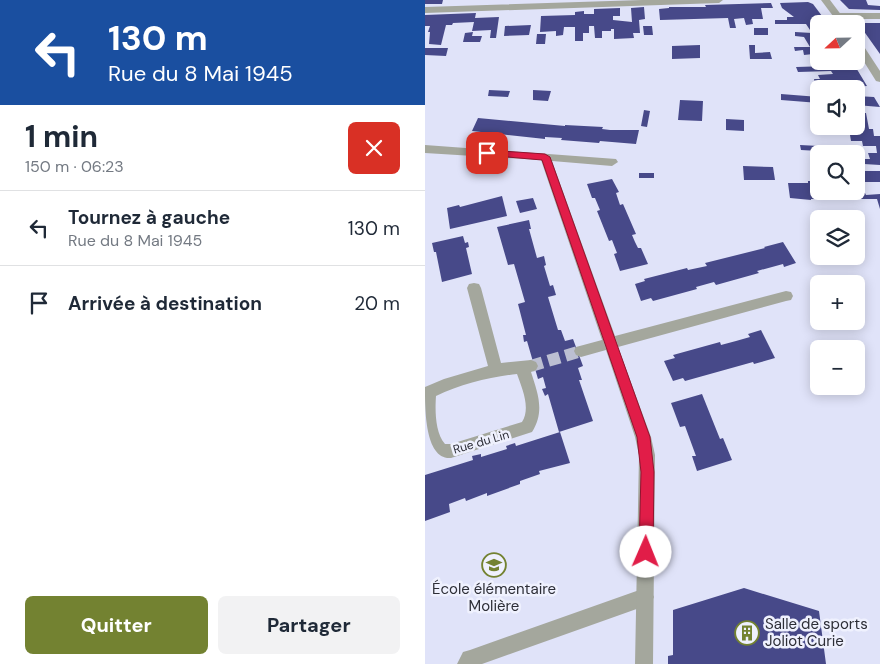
<!DOCTYPE html>
<html lang="fr">
<head>
<meta charset="utf-8">
<style>
  :root { --surface:#fff; --page:#f2f2f3; --text:#1f2937; --muted:#747a83; --line:#e0e1e3; --accent:#738231 }
  body { margin:0; font-family:"DM Sans",sans-serif; background:var(--page); color:var(--text); height:100vh; display:flex; flex-direction:column; font-size:19px; white-space:nowrap }
  * { box-sizing:border-box; margin:0 }
  p { font-size:16px; color:var(--muted) }
  .icon { flex:none; width:28px; height:28px; fill:none; stroke:currentColor; stroke-width:2; stroke-linecap:round; stroke-linejoin:round }
  .map { position:relative; flex:1; overflow:hidden }
  .sheet { display:flex; flex-direction:column; background:var(--surface); width:425px }
  .sheet>* { flex:none }
  .top-card { background:#1a4fa0; color:#fff; overflow:hidden }
  .needle { width:32px; rotate:248deg }
  .buttons { position:absolute; left:385px; top:15px; display:grid; gap:10px }
  .buttons a { display:grid; place-items:center; width:55px; height:55px; border-radius:8px; background:var(--surface); box-shadow:0 2px 12px #0003; font-size:25px }
  .pin { position:absolute; display:grid; place-items:center; width:42px; height:42px; color:#fff; margin:-21px; border-radius:10px; box-shadow:0 2px 8px #0006 }
  .me { position:absolute; width:55px; margin:-28px; rotate:1deg; stroke-linejoin:round; filter:drop-shadow(0 0 4px #0008) }
  .turn { display:flex; align-items:center; gap:18px; height:105px; padding:0 25px; font-size:22px }
  .turn .icon { width:65px; height:65px; stroke-width:2.5 }
  .turn b { display:block; font-size:35px; line-height:42px }
  .round { display:grid; place-items:center; flex:none; width:52px; height:52px; border-radius:8px; background:var(--page) }
  .summary { display:flex; align-items:center; justify-content:space-between; height:85px; padding:0 25px }
  h1 { font-size:30px; font-weight:700; line-height:38px }
  .button { display:flex; gap:10px; margin-top:auto; padding:10px 25px }
  .button a { flex:1; height:58px; border-radius:8px; background:var(--accent); color:#fff; font-size:20px; font-weight:700; line-height:58px; text-align:center }
  .button a+a { background:var(--page); color:var(--text) }
  ul { padding:0; list-style:none }
  li { display:flex; align-items:center; gap:15px; height:75px; padding:0 25px; border-top:1px solid var(--line) }
  li div { flex:1 }
  li b { display:block; font-size:19px }
  li em { font-style:normal }
  main { display:flex; flex:1; min-height:0 }
  .map>svg:first-child { display:block }
  .building { fill:#474989 }
  .lines { fill:none; stroke-linecap:round; stroke-linejoin:round }
  .minor-tunnel { stroke:#bcbfd2; stroke-width:12; stroke-dasharray:12 6; stroke-linecap:butt }
  .service { fill:#a4a79d; fill-rule:evenodd }
  .minor { fill:#a4a79d; fill-rule:evenodd }
  .tertiary { fill:#a4a79d; fill-rule:evenodd }
  .route { fill:#e11d48; stroke:#92132f }
  .labels { text-anchor:middle; dominant-baseline:central; stroke-width:5; stroke-linejoin:round; paint-order:stroke }
  .street-label { font-size:12px; fill:#2d2e37; stroke:#eff1fe }
  .near-poi-label { font-size:15px; fill:#2d2e37; stroke:#eff1fe }
</style>
</head>
<body>
<main>
<section class="sheet">
<div class="top-card">
<div class="turn"><svg class="icon" aria-label="left" viewBox="0 0 24 24"><path d="M17 20v-9H6M10 6l-5 5 5 5"/></svg><div><b>130 m</b>Rue du 8 Mai 1945</div></div>
</div>
<div class="summary"><div><h1>1 min</h1><p>150 m · 06:23</p></div><a class="round" style="background:#d93025;color:#fff"><svg class="icon" aria-label="close" viewBox="0 0 24 24"><path d="M6 6l12 12M18 6L6 18"/></svg></a></div>
<ul>
<li><svg class="icon" aria-label="left" viewBox="0 0 24 24"><path d="M17 20v-9H6M10 6l-5 5 5 5"/></svg><div><b>Tournez à gauche</b><p>Rue du 8 Mai 1945</p></div><em>130 m</em></li>
<li><svg class="icon" aria-label="arrive" viewBox="0 0 24 24"><path d="M6 21V4h12l-3 4 3 4H6"/></svg><div><b>Arrivée à destination</b></div><em>20 m</em></li>
</ul>
<div class="button"><a>Quitter</a><a>Partager</a></div>
</section>
<div class="map">
<svg width="455" height="664" viewBox="0 0 455 664">
  <rect width="100%" height="100%" fill="#e0e3f9"/>
  <path class="building" d="M0,0h18l-1,4h-17z
    M415,0h26l2,5 12,1v4l-31,-1z
    M383,2l5,2 15,20h-9v36l-3,1 -3,-7 -9,1 -1,-5 -8,1 -1,-4h16l-6,-10 -9,-1v-4l17,1 -6,-9h-31v-4h12v-3h7l-12,-9 -2,-5z
    M346,3l2,5h-12l2,11h-11l1,5 -7,1 -2,-7 -10,1 2,9h-6l-2,-10 -68,2 -1,-11 10,-1v-1h37l-1,-2z
    M219,7l1,12 -6,1 1,13h-7l1,5 -20,1v-10h-3v2h-9v7h-7l-1,-12h-5v7h-6v8h-8v-14h-11l-1,8 -7,1v-5l-16,1 1,-16 34,-1v-3l9,-1v3h10v-5l26,-1v8h-7v4l19,2 -1,-14z
    M51,13l-1,5 24,-1 -3,21h-6l1,-8 -19,1 2,-9 -21,1 -1,2h-6l-5,20 -12,-1 1,-12h-2l2,-6h-5v-11z
    M436,23h19v31l-17,-24z
    M106,25l-2,10 -25,1 1,-10z
    M218,26h9l1,9h-9z
    M329,28h14v7h-14z
    M48,32l-1,4h10l-2,6h-17l2,-9z
    M112,34h9l-1,10h-9z
    M275,45v13l-28,1v-13z
    M324,45h6v8l15,-1 2,7h-22z
    M0,48h23l-2,8 -21,-1z
    M402,61h25l15,25 -30,2 -2,-5h-20l-1,-4h6l-2,-4 15,-1 -2,-3 -33,1 -2,-5 34,-1z
    M64,90l21,1 -2,6 -20,-1z
    M108,90l18,1 -3,10 -15,-1z
    M356,94l38,3v6l-38,-3z
    M431,96l18,1 6,10 -24,-2z
    M255,100l23,1 -1,20 -24,-1z
    M219,110l6,1 -3,16 -6,-1z
    M431,113h10l3,16h4l1,7h6v29l-16,-1 -1,-5h7l-2,-6h9l-1,-7h-13l-1,-5h-11l-1,-6 -13,-1 -2,-8h21z
    M53,118l87,8v-1l38,2 -1,2 8,1h29l-3,14 -36,-3 -1,2 -38,-3 1,-2 -17,-1v2l-73,-8z
    M301,119l18,1v11l-18,-1z
    M375,145l19,1v5l-18,-1z
    M318,166l30,1 2,13h-31z
    M431,171h24v11h-23z
    M214,173h15v5h-15z
    M187,179l7,13 -3,1 4,12 3,-1 13,30 -4,1 3,7 3,6h3l7,16 -28,7 -6,-17 3,-1 -5,-13 -3,1 -12,-30 3,-1 -5,-12h-3l-5,-14z
    M383,181h11v10h33l13,2 1,2 14,-1v15l-3,-10h-66v1l-21,-2 -2,-15h20z
    M77,196l5,20 -57,13 -3,-21 12,-3 1,2z
    M108,198l4,11 -17,4 -4,-12z
    M104,220l2,9h-2l8,29 7,-2 2,9 -2,1 6,20 3,-1 3,10 -8,2 10,33h3l4,11 8,-2 10,27 -5,2 4,12h-3l14,41 -34,11 -11,-38 -3,2 -3,-7 4,-1 -3,-11 -5,2 -11,-38 -3,1 -1,-7h3l-8,-31 7,-2 -11,-38 -6,1 -11,-38z
    M38,236l2,7 3,-1 1,5 -3,1 6,26 -30,8 -6,-30h-2l-2,-9z
    M358,242l13,21 -12,4 -1,-3 -26,7 2,2 -43,12 -2,-3 -18,5 1,2 -44,12 -2,-3 -10,3 -6,-17 10,-3 -1,-2 43,-11 1,2 19,-4 -2,-3 60,-15 -1,-1z
    M336,330l14,28 -21,6 -1,-2 -68,19 -2,-3 -10,3 -9,-20 11,-3 -2,-3 47,-13 1,3 15,-4 14,-4 -2,-3z
    M277,394l18,45 3,-1 9,22 -35,11 -5,-15h4l-11,-30 -5,1 -9,-24z
    M135,432l10,31 -31,8 1,3 -20,7v3l-33,12v-3l-21,8 -1,-3 -16,6 1,8 -25,9v-46l48,-15 -1,-4 9,-2v3l26,-8 -1,-3 9,-3 1,3z
    M319,588l75,23 7,53h-158v-8l5,-1v-45z"/>
  <g class="lines">
    <path class="minor-tunnel" d="M106,366l50,-15"/>
    <path class="service" d="M220,588l6,3 3,6 -3,6 -6,3 -163,58h-25l6,-12 7,-2z"/>
    <path class="minor" d="M217,0h81l-4,3 -294,10v-6z
      M455,13v6h-42l-4,-3 4,-3z
      M0,145l191,14 2,3 -6,4 -60,-5 63,175 171,-45 5,1 2,4 -2,4 -5,1 -168,46 33,90 4,18 -2,209h-18l4,-209 -4,-18 -29,-87 -25,7 -5,-2 -2,-4 2,-4 26,-7 -61,-180 -116,-7z
      M49,283l5,1 2,4 20,75 30,-3 5,2 2,4 -2,4 -5,2c7,22 14,39 1,60l-81,26c-26,2 -26,-48 -26,-71l19,-8 44,-13 -21,-78 2,-4zM92,374c5,14 14,34 5,48l-71,22h-6c-10,-11 -10,-34 -9,-48 25,-12 54,-19 81,-22z"/>
    <path class="tertiary" d="M396,0h9l18,24h-9z
      M431,38l3,1 21,32v11l-4,-1 -20,-32z"/>
  </g>
  <path class="route" d="M62,150l58,4 5,3 100,280 4,35 -1,80 -2,5 -5,2 -5,-2 -2,-5 2,-80 -4,-35 -95,-277 -58,-5 -1,-2z"/>
  <defs>
    <g id="school-ring" transform="scale(1.25)"><circle r="9.5" fill="#eff1fe" stroke="#738231" stroke-width="1.5"/><path d="M0-5L7-2L0 1L-7-2ZM-4 1L0 2.5L4 1V4Q0 6-4 4Z" fill="#738231"/></g>
    <g id="building-ring" transform="scale(1.25)"><circle r="9.5" fill="#eff1fe" stroke="#738231" stroke-width="1.5"/><path d="M-4-6H4V6H1V3H-1V6H-4ZM-2.5-4.3h1.7v1.8h-1.7ZM.8-4.3h1.7v1.8H.8ZM-2.5-1h1.7V.8h-1.7ZM.8-1h1.7V.8H.8Z" fill="#738231"/></g>
  </defs>
  <g fill-rule="evenodd">
    <use href="#school-ring" x="69" y="565"/>
    <use href="#building-ring" x="322" y="633"/>
  </g>
  <g class="labels">
    <g class="street-label">
      <text transform="translate(56 442) rotate(-16)">Rue du Lin</text>
    </g>
    <g class="near-poi-label">
      <text x="69" y="589">École élémentaire<tspan x="69" dy="17">Molière</tspan></text>
      <text x="340" y="624" text-anchor="start">Salle de sports<tspan x="340" dy="17">Joliot Curie</tspan></text>
    </g>
  </g>
</svg>
<div class="buttons">
<a><svg class="needle" viewBox="-14 -14 28 28"><path d="M0-13l5 13h-10z" fill="#e53935"/><path d="M0 13l5-13h-10z" fill="#747a83"/></svg></a>
<a><svg class="icon" aria-label="sound" viewBox="0 0 24 24"><path d="M4 9h4l5-4v14l-5-4H4zM17 9q2 3 0 6"/></svg></a>
<a><svg class="icon" aria-label="search" viewBox="0 0 24 24"><circle cx="10" cy="10" r="6"/><path d="M15 15l6 6"/></svg></a>
<a><svg class="icon" aria-label="layers" viewBox="0 0 24 24"><path d="M12 4l9 5-9 5-9-5zM3 14l9 5 9-5"/></svg></a>
<a>+</a>
<a>−</a>
</div>
<div class="pin" style="left:62px;top:153px;background:#d93025"><svg class="icon" aria-label="arrive" viewBox="0 0 24 24"><path d="M6 21V4h12l-3 4 3 4H6"/></svg></div>
<svg class="me" style="left:221px;top:552px" viewBox="-20 -20 40 40"><circle r="19" fill="#fff"/><path d="M0-13L10 11 0 6-10 11z" fill="#e11d48"/></svg>
</div>
</main>
</body>
</html>
